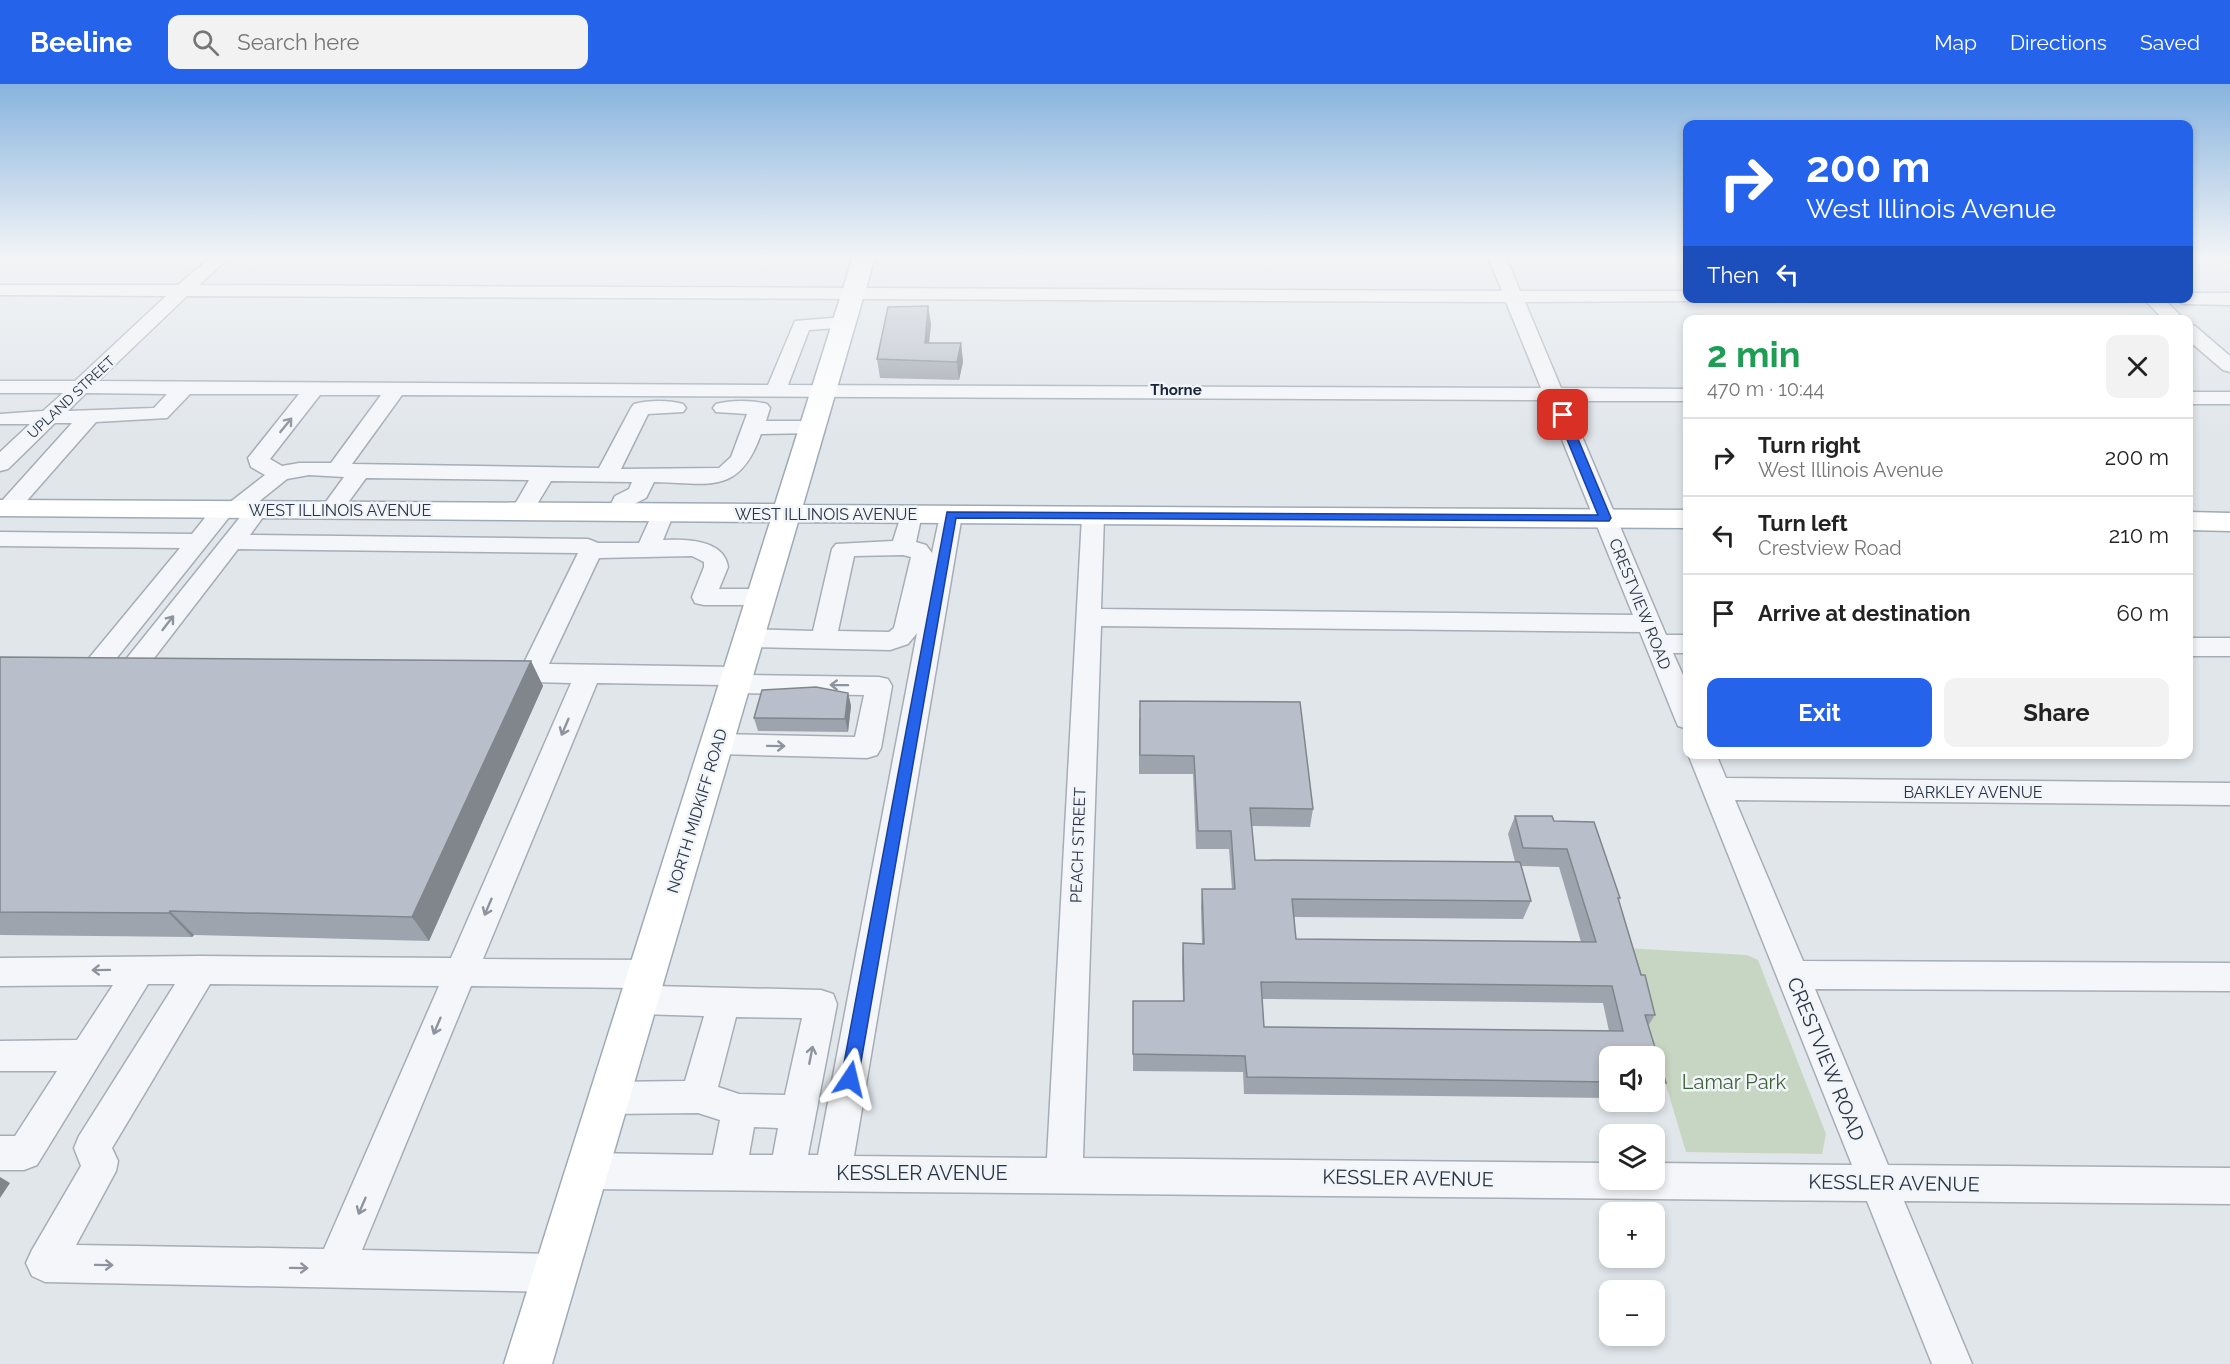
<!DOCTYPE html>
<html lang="en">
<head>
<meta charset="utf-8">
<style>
  :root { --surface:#fff; --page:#f2f2f2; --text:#222; --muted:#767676; --line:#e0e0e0; --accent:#2563eb }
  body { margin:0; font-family:Raleway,sans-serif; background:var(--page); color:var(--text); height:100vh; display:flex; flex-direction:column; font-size:22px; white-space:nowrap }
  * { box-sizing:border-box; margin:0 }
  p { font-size:20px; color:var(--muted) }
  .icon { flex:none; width:33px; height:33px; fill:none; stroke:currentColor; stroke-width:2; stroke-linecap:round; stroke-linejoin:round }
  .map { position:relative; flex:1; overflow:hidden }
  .panel { position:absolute; left:1683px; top:231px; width:510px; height:444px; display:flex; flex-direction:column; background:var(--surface); border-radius:12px; box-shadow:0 3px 9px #0003 }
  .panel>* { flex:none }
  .top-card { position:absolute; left:1683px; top:36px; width:510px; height:183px; border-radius:12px; box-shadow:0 3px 9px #0003; background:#2563eb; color:#fff; overflow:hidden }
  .fabs { position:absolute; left:1599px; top:962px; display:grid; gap:12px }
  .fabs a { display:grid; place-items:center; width:66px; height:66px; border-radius:12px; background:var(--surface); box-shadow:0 3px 9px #0003; font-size:30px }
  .pin { position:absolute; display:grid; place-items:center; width:51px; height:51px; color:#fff; margin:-26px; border-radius:12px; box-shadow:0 3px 9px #0006 }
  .me { position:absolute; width:66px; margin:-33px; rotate:10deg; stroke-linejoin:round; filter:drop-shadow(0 0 4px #0008) }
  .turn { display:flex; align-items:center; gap:21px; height:126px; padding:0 24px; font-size:27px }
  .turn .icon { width:78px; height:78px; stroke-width:2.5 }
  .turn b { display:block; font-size:42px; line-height:51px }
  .then { display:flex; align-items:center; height:57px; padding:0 24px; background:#0003; gap:12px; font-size:22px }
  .round { display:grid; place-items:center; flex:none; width:63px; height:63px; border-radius:12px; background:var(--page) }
  .headline { display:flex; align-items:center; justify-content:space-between; height:102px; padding:0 24px }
  h1 { font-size:36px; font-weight:700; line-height:45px; color:#1e9e55 }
  .button { display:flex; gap:12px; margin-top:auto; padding:12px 24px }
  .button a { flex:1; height:69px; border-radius:12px; background:var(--accent); color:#fff; font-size:24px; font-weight:700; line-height:69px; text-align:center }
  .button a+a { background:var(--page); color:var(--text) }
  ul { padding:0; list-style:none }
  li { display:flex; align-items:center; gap:18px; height:78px; padding:0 24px; border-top:2px solid var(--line) }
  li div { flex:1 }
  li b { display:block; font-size:22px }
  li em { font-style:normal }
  header { display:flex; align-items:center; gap:36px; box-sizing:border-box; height:84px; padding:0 30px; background:var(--accent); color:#fff }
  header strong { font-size:28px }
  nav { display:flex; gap:33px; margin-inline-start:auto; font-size:21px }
  .search { width:420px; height:54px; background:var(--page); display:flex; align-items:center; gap:15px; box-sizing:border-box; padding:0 21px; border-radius:12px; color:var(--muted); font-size:22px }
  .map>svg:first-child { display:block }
  .green { fill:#c7d6c2 }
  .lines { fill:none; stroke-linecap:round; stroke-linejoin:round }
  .minor-casing { stroke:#a6adb6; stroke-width:3 }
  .major-casing { stroke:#9faab8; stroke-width:3 }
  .minor { fill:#f5f6f9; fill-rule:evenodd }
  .major { fill:#fff; fill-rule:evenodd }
  .wall { fill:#9ea4ae; fill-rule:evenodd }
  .shaded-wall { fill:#81868d }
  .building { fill:#b8bfca; stroke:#81868d; stroke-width:1.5; fill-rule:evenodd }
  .oneway { stroke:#8e949f }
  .route { fill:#2563eb; stroke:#184099; stroke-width:1.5 }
  .labels { text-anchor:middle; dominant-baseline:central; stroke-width:5; stroke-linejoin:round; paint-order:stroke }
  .far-street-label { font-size:14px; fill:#283345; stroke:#f1f4f8 }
  .far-neighbourhood-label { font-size:15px; font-weight:bold; fill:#1a2436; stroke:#f1f4f8 }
  .street-label { font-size:16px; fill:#283345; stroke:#f1f4f8 }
  .near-street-label { font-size:20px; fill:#283345; stroke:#f1f4f8 }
  .near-park-label { font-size:20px; fill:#3d6233; stroke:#f1f4f8 }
</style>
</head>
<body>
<header>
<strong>Beeline</strong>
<div class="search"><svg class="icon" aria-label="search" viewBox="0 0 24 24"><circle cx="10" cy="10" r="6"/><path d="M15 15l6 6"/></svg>Search here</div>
<nav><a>Map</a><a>Directions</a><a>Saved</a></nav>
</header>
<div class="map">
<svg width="2230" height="1280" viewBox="0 0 2230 1280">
  <rect width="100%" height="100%" fill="#e1e6eb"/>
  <path class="green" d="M1625,864l122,7 11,5 68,174 -4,20 -136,-2z"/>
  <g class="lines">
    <g class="minor-casing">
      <path id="minor" d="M211,173h19l-31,28 1303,6 -14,-34h18l14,34h168v7h8l-2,3 -169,1 36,86 127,1v12h-121l99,234h22v18h-15l15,33v43l-10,-3 -3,-7 -35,-87 -539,-6 -18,532 527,5v16h44v-16l198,2 -164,-411h28l10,24 504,5v22l-495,-5 68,161 427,2v28l-415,-2 73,176 342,3v36l-326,-3 68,163h-40l-65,-163 -1280,-12 -13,-6 -5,-12 5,-12 13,-6 126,2 7,-35 -22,-7 -89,1 -12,-5 -5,-11 5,-11 12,-5 76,-1 19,-65 -65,-2 -12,-4 -4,-10 4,-10 6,-2 -162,-2 -109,264 194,4 13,6 6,13 -6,13 -13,6 -511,-10 -13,-6 -6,-13 6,-13 49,-84 -7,-18 5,-12 96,-152h-27l-111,181 -13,5h-24v-34h15l42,-65h-57v-30l77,-1 36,-55 -113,1v-28l201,-2 250,2 120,-275 -39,-1 -9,-3 -4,-6 59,-120 -340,-4 -97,126 -9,3 -9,-3 -4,-6 4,-6 118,-147h-11l-127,159 -9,3 -9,-3 -4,-6 4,-6 95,-115 -180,-2v-14l192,2 24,-30 13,-1 36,-28 -14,-8 -3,-9 51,-64h-109l-23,24 -71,4 -80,91 -8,2 -8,-2v-10l72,-80h-17l-47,46 -8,2v-19l30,-28h-30v-10l43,-3 20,-18h-63v-12h75l91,-85 -166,-1v-10h178zM187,212l1319,6 35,86 -753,-3 21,-55 42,-3 2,-4 -2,-4 -7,-2 -49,4 -27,64 -670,-4zM86,309l81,1 -13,14 -86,3zM320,311h61l-50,68h-32l-17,3 -12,-7zM402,311l1144,5 87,215 -532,-6 3,-93 -3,-5 -8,-2 -8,2 -3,5 -35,642 -193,-2 108,-641 -3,-5 -8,-2 -8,2 -3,5 -8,38 -6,-8 -10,-3 6,-28 -3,-5 -8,-2 -8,2 -10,32 -57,3 -4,5 -19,82 -63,-2 -9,3 -4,6 4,6 9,3 140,3 18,-6 9,-11 -99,522h-10l29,-151 -4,-10 -12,-4 -168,-4 5,-2 5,-10 -5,-10 -11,-4 -164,-1 114,-276 126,2 4,6 9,2 128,2 -9,42 -137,-3 -10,3 -4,7 4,7 10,3 149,4 10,-3 4,-7 11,-62 -4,-7 -9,-2 -129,-2 -3,-5 -9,-3 -189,-3 50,-106 93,-2 12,6v5l-12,30 3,6 9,2h58l9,-2 3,-6 -3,-6 -9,-2h-43l9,-22c-4,-28 -43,-28 -65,-27l11,-27 -3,-5 -8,-2 -8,2 -16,35h-41l-10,-4 -338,-4 18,-25 -3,-5 -8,-2 30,-24 22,-4 35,2 -24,33 3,5 8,2 8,-2 27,-37 163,2 -18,31 3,5 8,2 8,-2 21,-35 81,1 -3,7 -14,7 -8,16 3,5 8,2 8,-2 6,-12 14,-7 8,-16c55,1 85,14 107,-48l53,-1 7,-2 3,-4 -3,-4 -7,-2h-48l4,-13 -3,-4c-15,-4 -36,-4 -51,0l-3,4 3,4 31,2 -16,43 -12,11 -98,1 27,-55 35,-2 3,-4 -3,-4c-14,-4 -35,-4 -49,0l-3,4 -32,60 -247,-4zM903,471l8,2 -17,71 -5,4 -51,-1 16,-75zM210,900l229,2 -115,263 -248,-4 40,-74 2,-10 -6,-13zM736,933l66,1 -17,77 -46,-1 -21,-7zM754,1043l24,1 -5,27h-24z
        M2188,209h42v12l-47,-1 -9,-6h14z
        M2143,214h20l22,22h-21z
        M2188,240l7,2 35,30v16l-7,-2 -35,-30z
        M2188,308h42v12h-42z
        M2188,554h42v18h-42z"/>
    </g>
    <g class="major-casing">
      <path id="major" d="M853,173h22l-72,248 885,5v18l-890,-6 -246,842h-48l266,-842 -770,-6v-16l775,4z
        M2188,428l42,1v18l-42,-1z"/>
    </g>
    <use href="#minor" class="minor"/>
    <use href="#major" class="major"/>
  </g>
  <path class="wall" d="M928,222l3,18 -2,19h32l2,19 -4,18 -79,-2 -3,-19z
    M0,573l531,4 12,25 -114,255 -235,-6 -2,2 -192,-2z
    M848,609l3,13 -3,26 -90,-1 -4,-13z
    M1139,635l174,90 -3,18 -58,-1 3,34 260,2 -7,-28 7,-18 39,5 66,77 -2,3 37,114 -7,11 18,57 -12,16v-43h-44v42l-366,-4 -1,-22 -110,-1v-70h50l-1,-40 1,-18 19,1 -1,-37 1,-18h30l-3,-40h-33l-3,-75h-54zM1521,782l38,1 22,75 -285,-3 -2,-22 229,2 8,-18zM1262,915l341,4 6,28 -345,-4z"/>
  <path class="shaded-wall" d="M928,222l3,18 -4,37 -2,-18z
    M961,259l2,19 -4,18 -2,-18z
    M531,577l12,25 -114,255 -17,-24z
    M848,609l3,13 -3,26 -3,-13z
    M170,827l24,24 -2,2 -23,-24z
    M0,1093l10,6 -10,15z"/>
  <path class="building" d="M928,222l-3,37h36l-4,19 -80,-3 11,-52z
    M0,573l531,4 -119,256 -242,-6 -1,2 -169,-1z
    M816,603l32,6 -3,26 -91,-1 8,-28z
    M1140,617l160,1 13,107 -63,-1 5,52 265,2 11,39 -239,-2 4,40 300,3 -29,-93 -44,-1 -8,-32h37l2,5 40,1 26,76h-2l23,77h4l10,40h-10l21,68 -12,-1v-26h-44v26l-363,-5 -2,-21 -112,-2v-53h51l-1,-58 21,1 -2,-55h33l-4,-58h-33l-4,-75 -54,-1zM1261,898l351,4 11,45 -359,-4z"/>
  <defs><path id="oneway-shaft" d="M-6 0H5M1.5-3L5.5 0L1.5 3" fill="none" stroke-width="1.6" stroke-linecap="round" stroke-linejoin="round" transform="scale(1.5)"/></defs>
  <g class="oneway">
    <use href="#oneway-shaft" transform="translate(286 341) rotate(-51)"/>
    <use href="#oneway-shaft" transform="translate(168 539) rotate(-52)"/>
    <use href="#oneway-shaft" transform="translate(839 601) rotate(-179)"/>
    <use href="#oneway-shaft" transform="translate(565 643) rotate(113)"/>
    <use href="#oneway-shaft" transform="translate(776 662) rotate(1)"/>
    <use href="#oneway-shaft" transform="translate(488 823) rotate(113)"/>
    <use href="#oneway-shaft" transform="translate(101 886) rotate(179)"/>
    <use href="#oneway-shaft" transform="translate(437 942) rotate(113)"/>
    <use href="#oneway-shaft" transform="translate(811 971) rotate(-79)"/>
    <use href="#oneway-shaft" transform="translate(362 1122) rotate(113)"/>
    <use href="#oneway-shaft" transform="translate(104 1181) rotate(1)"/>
    <use href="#oneway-shaft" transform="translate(299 1184) rotate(1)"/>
  </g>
  <linearGradient id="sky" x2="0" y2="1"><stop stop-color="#88b4de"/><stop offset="0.49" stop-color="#f2f4f6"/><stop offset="1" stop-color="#f2f4f6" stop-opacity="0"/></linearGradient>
  <rect width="2230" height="352" fill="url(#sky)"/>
  <path class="route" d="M1563,328l5,3 43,103 -2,3 -653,-3 -98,561 -2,5 -6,3 -7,-3 -2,-5 106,-567 651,3 -41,-100z"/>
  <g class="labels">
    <g class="far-street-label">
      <text transform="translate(71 313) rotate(-43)">UPLAND STREET</text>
    </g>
    <g class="far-neighbourhood-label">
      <text x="1176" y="306">Thorne</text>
    </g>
    <g class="street-label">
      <text x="340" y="426">WEST ILLINOIS AVENUE</text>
      <text x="826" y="430">WEST ILLINOIS AVENUE</text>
      <text transform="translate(1640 520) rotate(68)">CRESTVIEW ROAD</text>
      <text x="1973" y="708">BARKLEY AVENUE</text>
      <text transform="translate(697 727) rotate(-73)">NORTH MIDKIFF ROAD</text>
      <text transform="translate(1078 761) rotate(-88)">PEACH STREET</text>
    </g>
    <g class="near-street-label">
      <text transform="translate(1826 975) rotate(68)">CRESTVIEW ROAD</text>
      <text x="922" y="1089">KESSLER AVENUE</text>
      <text transform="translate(1408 1094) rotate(1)">KESSLER AVENUE</text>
      <text transform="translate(1894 1099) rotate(1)">KESSLER AVENUE</text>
    </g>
    <g class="near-park-label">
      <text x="1734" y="998">Lamar Park</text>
    </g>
  </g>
</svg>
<div class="fabs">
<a><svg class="icon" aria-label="sound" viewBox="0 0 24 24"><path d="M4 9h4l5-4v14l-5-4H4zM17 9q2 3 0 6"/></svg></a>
<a><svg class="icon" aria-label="layers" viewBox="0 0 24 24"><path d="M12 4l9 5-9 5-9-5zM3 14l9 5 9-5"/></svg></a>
<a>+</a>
<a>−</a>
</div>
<div class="pin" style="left:1563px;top:331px;background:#d93025"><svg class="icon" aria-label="arrive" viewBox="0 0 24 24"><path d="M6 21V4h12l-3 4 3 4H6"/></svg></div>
<svg class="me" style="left:850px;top:995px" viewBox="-20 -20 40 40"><path d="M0-17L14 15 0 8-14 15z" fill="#2563eb" stroke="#fff" stroke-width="4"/></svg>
<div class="top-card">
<div class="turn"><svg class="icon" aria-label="right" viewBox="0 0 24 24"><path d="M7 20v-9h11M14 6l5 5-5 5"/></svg><div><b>200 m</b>West Illinois Avenue</div></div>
<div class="then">Then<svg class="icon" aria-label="left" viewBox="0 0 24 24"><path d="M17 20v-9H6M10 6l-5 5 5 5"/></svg></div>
</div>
<section class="panel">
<div class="headline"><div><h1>2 min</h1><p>470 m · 10:44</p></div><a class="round"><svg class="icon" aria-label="close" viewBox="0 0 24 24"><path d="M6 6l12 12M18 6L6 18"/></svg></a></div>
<ul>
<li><svg class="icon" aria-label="right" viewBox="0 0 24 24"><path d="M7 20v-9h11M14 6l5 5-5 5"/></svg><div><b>Turn right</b><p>West Illinois Avenue</p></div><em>200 m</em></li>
<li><svg class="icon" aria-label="left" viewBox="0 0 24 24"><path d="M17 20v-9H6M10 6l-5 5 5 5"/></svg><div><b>Turn left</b><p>Crestview Road</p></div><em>210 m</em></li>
<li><svg class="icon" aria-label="arrive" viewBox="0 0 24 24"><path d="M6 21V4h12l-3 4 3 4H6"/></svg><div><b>Arrive at destination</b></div><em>60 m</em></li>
</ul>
<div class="button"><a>Exit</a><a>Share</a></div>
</section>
</div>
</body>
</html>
